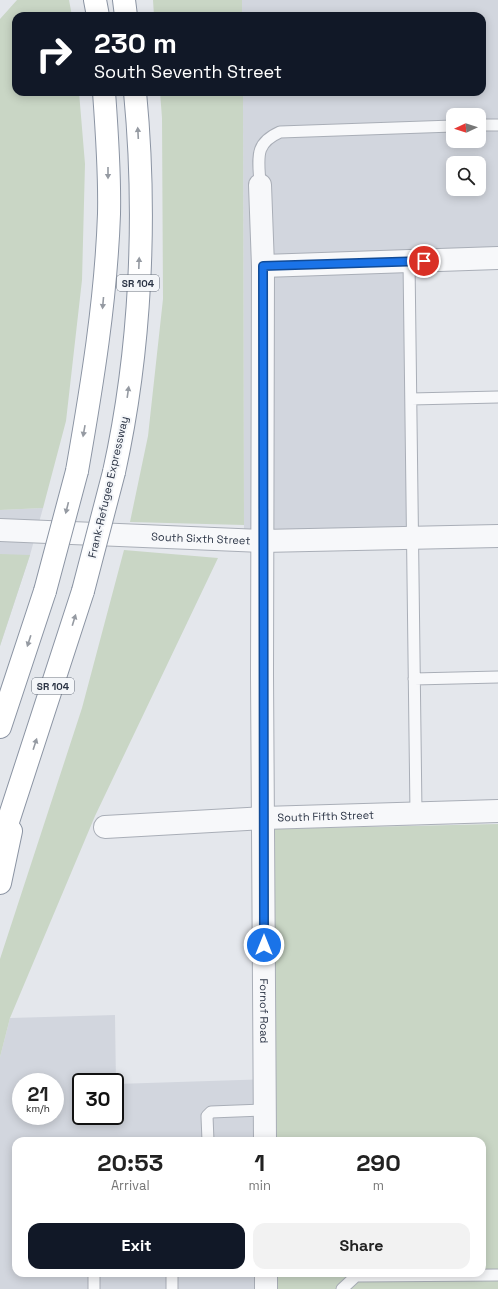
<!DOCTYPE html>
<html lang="en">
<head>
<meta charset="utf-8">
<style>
  :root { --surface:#fff; --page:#f2f2f2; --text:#222; --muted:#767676; --accent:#111827 }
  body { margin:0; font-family:"Space Grotesk",sans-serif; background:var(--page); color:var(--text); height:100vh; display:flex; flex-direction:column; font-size:15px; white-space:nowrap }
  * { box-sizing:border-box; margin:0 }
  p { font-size:13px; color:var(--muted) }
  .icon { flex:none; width:22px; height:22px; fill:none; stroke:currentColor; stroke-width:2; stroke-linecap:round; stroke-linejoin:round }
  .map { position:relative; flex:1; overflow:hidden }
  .details { position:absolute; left:12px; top:1137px; width:474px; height:140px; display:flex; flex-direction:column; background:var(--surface); border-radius:12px; box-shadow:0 2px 10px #0003 }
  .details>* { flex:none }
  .guide { position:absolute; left:12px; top:12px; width:474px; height:84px; border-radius:12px; box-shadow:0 2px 10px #0003; background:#111827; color:#fff; overflow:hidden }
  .needle { width:26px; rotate:266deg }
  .tools { position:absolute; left:446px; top:108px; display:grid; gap:8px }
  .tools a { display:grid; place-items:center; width:40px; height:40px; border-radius:8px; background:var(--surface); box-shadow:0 2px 10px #0003; font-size:20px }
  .speed { position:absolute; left:12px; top:1073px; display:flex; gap:8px; font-size:20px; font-weight:700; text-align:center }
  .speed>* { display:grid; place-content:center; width:52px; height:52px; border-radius:50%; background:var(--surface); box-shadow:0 2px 10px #0003; line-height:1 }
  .speed small { font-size:10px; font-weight:400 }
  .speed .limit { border:2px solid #111; border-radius:6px; background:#fff; color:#111 }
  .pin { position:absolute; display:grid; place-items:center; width:34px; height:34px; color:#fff; margin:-17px; border:2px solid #fff; border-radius:50%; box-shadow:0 1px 4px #0007 }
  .me { position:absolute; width:44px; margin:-22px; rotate:0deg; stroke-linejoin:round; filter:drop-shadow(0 0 3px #0008) }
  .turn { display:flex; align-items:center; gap:14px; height:84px; padding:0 16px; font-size:18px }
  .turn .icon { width:52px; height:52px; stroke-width:2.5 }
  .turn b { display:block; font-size:28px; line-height:34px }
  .eta { display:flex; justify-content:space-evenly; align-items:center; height:68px; text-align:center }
  .eta b { font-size:24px; font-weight:800; line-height:28px }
  .primary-button { display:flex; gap:8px; margin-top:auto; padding:8px 16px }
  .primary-button a { flex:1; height:46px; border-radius:12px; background:var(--accent); color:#fff; font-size:16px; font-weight:800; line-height:46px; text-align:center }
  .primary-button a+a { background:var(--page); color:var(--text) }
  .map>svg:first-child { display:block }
  .built { fill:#d2d6de; fill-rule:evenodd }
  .green { fill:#c9d6c5 }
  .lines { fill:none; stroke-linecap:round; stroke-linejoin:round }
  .service-casing { stroke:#a9aeb7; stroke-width:13 }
  .minor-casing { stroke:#a9aeb7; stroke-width:24 }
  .motorway-casing { stroke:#8b94a3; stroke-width:24 }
  .service { stroke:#f7f8fa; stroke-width:11 }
  .minor { stroke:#f7f8fa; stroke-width:22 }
  .motorway { stroke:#fff; stroke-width:22 }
  .motorway-bridge-casing { stroke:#8b94a3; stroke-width:24; stroke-linecap:butt }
  .motorway-bridge { stroke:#fff; stroke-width:22 }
  .oneway { fill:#959aa2 }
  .route-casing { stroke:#114b97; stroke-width:10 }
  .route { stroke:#1a73e8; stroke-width:7 }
  .labels { text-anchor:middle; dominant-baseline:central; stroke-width:4; stroke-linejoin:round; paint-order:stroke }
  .shield { fill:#f4f6f9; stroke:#676e7b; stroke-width:1 }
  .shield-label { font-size:10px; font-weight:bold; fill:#2b3445 }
  .street-label { font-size:11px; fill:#2b3445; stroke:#f4f6f9 }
</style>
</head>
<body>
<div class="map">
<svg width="498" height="1289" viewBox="0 0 498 1289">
  <rect width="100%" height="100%" fill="#e4e7ec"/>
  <path class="built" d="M242,0h256v256l-88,2 5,284 -171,3 -1,-453h239v-76h-240zM453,115h26v26h-26zM453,163h26v26h-26z
    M43,508l-13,47 -30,91v-136z
    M115,1015l1,69 158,-5 1,62h-259v132h260v16h-276v-232l10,-39zM21,1082h34v34h-34zM81,1082h34v34h-34z"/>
  <path class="green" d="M17,0h52l3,16h-56v76h63l6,72 -3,116 -16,141 -23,87 -43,2v-491z
    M153,0h89v16h-88z
    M160,92h83l1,433 -114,-3 18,-86 15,-137 -1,-181z
    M124,550l94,8 -123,258 -85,202 -10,39v-98l82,-251z
    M0,554l30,1 -30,91z
    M498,824v465h-222v-16h206v-132h-207l-1,-312z"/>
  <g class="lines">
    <g class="service-casing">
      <path id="service" d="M479,125h19
        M260,185c-1,-26 -7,-41 20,-53l173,-6
        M409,261l7,552
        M411,399l87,-2
        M414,679l84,-2
        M208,1141l-1,-25 4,-4 54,-2
        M94,1273v16
        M172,1273v16
        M342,1289l14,-13 142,-1"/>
    </g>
    <g class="minor-casing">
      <g id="minor">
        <path id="s1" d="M260,185l3,81 -1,409 3,466"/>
        <path d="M263,266l235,-8"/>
        <path id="s2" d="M0,530l262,11 236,-5"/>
        <path id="s3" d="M105,827l158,-9 235,-7"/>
        <path d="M266,1273v16"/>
      </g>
    </g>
    <g class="motorway-casing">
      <path id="motorway" d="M95,0l3,16
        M124,0l2,16
        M77,471c15,-86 29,-171 32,-257 1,-41 -2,-81 -5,-122
        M114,472c27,-122 33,-256 21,-380
        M0,727l45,-136
        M0,846l83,-255
        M0,883l11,-52"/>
    </g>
    <use href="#service" class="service"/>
    <use href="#minor" class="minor"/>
    <use href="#motorway" class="motorway"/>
    <g class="motorway-bridge-casing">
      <path id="motorway-bridge" d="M45,591l32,-120
        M83,591l31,-119"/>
    </g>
    <use href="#motorway-bridge" class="motorway-bridge"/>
  </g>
  <defs><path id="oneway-solid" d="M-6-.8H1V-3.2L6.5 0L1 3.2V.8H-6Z"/></defs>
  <g class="oneway">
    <use href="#oneway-solid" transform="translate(138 133) rotate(-93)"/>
    <use href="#oneway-solid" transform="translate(108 173) rotate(90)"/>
    <use href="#oneway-solid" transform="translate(139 263) rotate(-88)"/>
    <use href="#oneway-solid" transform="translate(103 303) rotate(95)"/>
    <use href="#oneway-solid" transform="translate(128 392) rotate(-82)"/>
    <use href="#oneway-solid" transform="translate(84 431) rotate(100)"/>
    <use href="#oneway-solid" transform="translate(67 508) rotate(104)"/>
    <use href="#oneway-solid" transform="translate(74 620) rotate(-73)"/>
    <use href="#oneway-solid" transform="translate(29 641) rotate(108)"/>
    <use href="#oneway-solid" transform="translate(35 744) rotate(-72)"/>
  </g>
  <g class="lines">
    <g class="route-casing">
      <path id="route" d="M264,945l-1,-679 161,-5"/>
    </g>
    <use href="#route" class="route"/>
  </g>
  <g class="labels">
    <g class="shield">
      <rect x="117" y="275" width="42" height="16" rx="3"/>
      <rect x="32" y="678" width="42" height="16" rx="3"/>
    </g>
    <g class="shield-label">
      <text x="138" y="283">SR 104</text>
      <text x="53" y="686">SR 104</text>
    </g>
    <g class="street-label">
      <text transform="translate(108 487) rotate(-77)">Frank-Refugee Expressway</text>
      <text stroke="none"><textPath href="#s2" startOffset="201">South Sixth Street</textPath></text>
      <text stroke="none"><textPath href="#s3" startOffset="221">South Fifth Street</textPath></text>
      <text stroke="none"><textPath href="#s1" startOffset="826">Fornof Road</textPath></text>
    </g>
  </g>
</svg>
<div class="tools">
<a><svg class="needle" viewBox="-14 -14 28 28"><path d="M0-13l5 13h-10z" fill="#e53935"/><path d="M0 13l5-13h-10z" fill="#767676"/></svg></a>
<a><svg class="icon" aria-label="search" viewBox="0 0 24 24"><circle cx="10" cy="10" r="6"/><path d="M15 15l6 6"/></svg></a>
</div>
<div class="speed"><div>21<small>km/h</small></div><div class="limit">30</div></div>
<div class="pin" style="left:424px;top:261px;background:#d93025"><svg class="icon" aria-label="arrive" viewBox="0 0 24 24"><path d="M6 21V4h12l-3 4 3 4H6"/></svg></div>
<svg class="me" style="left:264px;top:945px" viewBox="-20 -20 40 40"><circle r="17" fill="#1a73e8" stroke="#fff" stroke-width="3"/><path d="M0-11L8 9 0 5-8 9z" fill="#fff"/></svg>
<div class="guide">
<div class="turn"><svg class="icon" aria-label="right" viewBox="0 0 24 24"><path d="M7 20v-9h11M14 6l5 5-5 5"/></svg><div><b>230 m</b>South Seventh Street</div></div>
</div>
<section class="details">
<div class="eta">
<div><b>20:53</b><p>Arrival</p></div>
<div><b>1</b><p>min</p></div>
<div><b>290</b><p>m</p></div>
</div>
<div class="primary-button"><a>Exit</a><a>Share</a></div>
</section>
</div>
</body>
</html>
